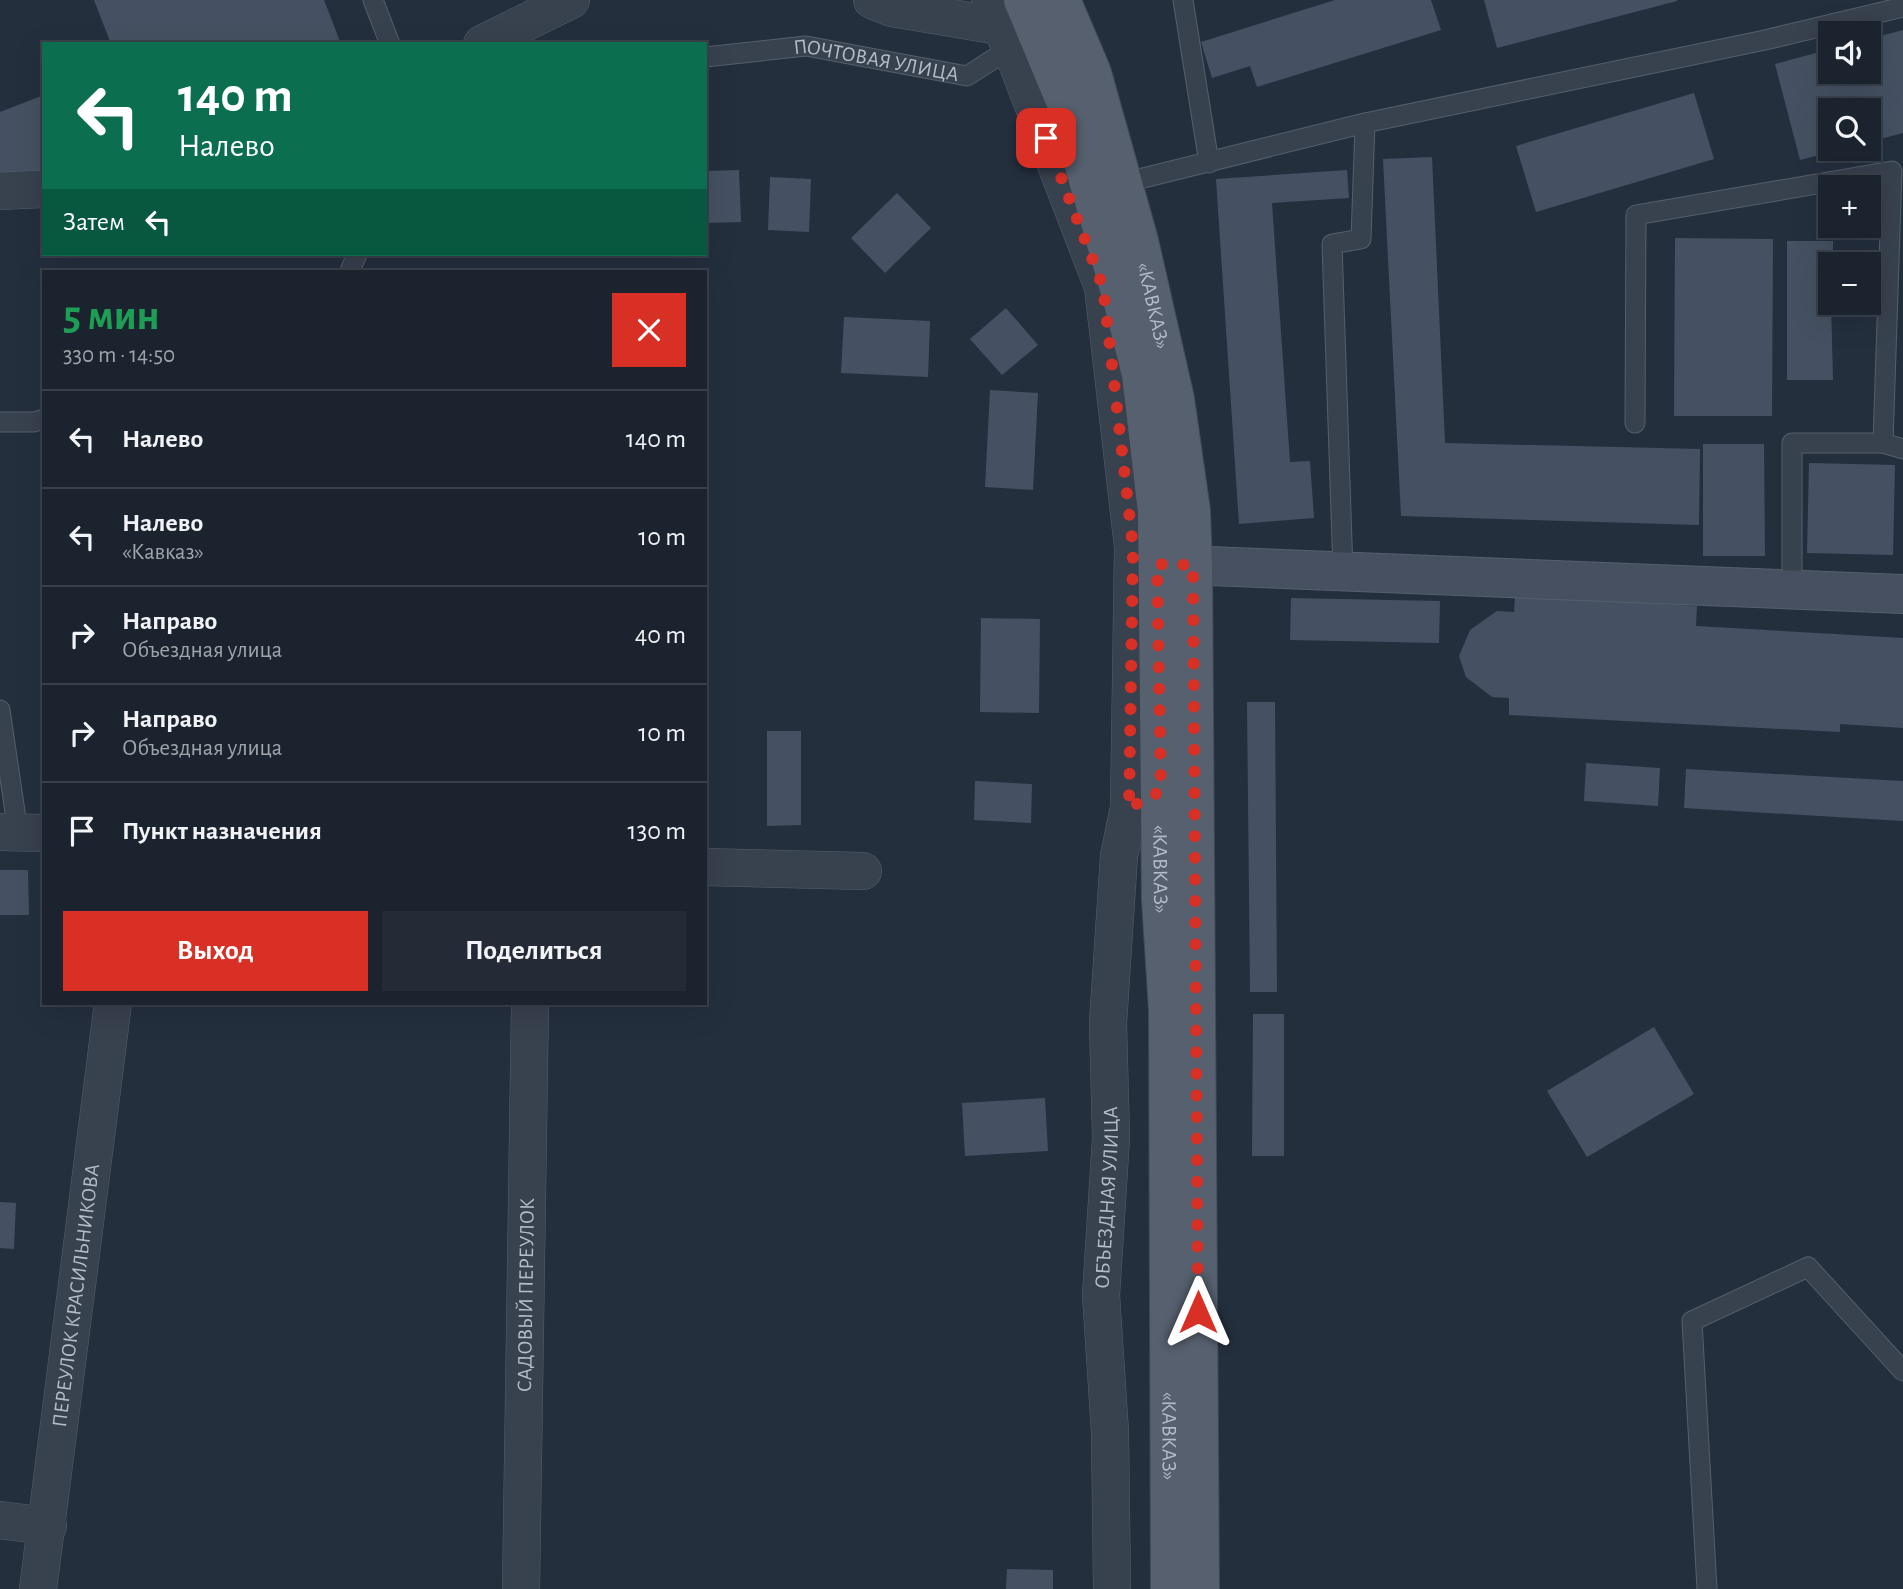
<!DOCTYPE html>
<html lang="ru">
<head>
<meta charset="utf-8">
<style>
  :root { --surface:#1b232e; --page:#242b36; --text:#f1f3f6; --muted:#a0a4aa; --line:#39404a; --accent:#d93025 }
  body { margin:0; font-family:"Alegreya Sans",sans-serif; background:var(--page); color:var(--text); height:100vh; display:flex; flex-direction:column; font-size:26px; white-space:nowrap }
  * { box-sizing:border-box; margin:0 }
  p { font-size:23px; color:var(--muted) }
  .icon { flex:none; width:38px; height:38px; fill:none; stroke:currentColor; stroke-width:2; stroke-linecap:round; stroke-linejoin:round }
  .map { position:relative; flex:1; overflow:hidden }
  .panel { position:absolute; left:42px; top:270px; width:665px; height:735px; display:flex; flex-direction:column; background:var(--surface); border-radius:0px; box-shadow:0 7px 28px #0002,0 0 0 2px var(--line) }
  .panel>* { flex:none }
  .hud { position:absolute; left:42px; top:42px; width:665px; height:214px; border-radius:0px; box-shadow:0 7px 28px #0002,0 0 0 2px var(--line); background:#0b6e4f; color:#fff; overflow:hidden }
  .buttons { position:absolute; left:1818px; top:21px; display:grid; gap:14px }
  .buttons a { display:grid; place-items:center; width:63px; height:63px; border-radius:0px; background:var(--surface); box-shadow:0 7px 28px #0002,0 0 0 2px var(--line); font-size:35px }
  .pin { position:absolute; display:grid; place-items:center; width:60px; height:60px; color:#fff; margin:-30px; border-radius:14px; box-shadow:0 4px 10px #0006 }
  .me { position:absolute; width:77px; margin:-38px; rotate:0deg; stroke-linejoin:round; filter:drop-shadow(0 0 5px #0008) }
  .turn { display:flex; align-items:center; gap:24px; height:147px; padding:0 21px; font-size:32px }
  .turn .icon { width:91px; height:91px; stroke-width:2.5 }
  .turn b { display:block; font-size:49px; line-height:60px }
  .then { display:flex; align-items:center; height:66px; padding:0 21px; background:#0003; gap:14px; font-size:26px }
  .round { display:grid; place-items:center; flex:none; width:74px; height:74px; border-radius:0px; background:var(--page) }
  .summary { display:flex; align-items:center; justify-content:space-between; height:119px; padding:0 21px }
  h1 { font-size:42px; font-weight:700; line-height:52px; color:#1e9e55 }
  .action { display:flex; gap:14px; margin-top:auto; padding:14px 21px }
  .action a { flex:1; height:80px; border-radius:0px; background:var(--accent); color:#fff; font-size:28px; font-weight:700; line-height:80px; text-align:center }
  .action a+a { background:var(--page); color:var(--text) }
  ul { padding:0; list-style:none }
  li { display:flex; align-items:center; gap:21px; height:98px; padding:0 21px; border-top:2px solid var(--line) }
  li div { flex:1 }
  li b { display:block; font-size:26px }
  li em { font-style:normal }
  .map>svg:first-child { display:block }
  .building { fill:#455162 }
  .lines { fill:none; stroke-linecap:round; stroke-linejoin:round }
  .lane-casing { stroke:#565f6c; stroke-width:21 }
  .street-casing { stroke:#565f6c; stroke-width:38 }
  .secondary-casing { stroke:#565f6c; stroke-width:40 }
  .primary-casing { stroke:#414a57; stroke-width:40 }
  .lane { stroke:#38414e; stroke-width:19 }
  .street { stroke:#38414e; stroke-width:37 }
  .secondary { stroke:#465061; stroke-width:38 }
  .primary { stroke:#56606e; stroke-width:38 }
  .route { stroke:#d93025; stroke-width:12; stroke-dasharray:0 21.6 }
  .labels { text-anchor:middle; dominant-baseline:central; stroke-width:5; stroke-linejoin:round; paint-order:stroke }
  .street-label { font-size:21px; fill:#b4bcc9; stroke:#1d2633 }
</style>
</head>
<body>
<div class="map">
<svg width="1903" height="1589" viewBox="0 0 1903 1589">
  <rect width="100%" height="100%" fill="#242f3e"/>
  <path class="building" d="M94,0h230l17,44h-230z
    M1335,0h96l10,30 -184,57 -7,-21 -38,12 -11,-36z
    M1484,0h193v1l-180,47z
    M1903,30v103l-34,9v-32h-39v39l9,1 -39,10 -25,-96 55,-15v23h39v-33z
    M1694,93l20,66 -178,53 -20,-66z
    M44,95v77l-44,6v-66z
    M1432,157l13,286 255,6 -1,76 -298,-9 -18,-357z
    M739,170l2,52 -36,1v-52z
    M1347,170l2,28 -77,5 18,259 20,-1 4,57 -75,6 -23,-345z
    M770,177l41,2 -2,53 -41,-2z
    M897,193l34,35 -46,45 -34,-35z
    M1675,238l98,1 -1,177h-98z
    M1787,241h46v23h-3l3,116h-46z
    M1006,308l32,37 -36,30 -32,-36z
    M844,317l86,4 -2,56 -87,-4z
    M990,390l48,3 -5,97 -48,-3z
    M1703,444h61l1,112h-62z
    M1809,463l86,2 -2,90 -86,-2z
    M1515,596l182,10 -1,20 207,12v90l-63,-4v8l-331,-17v-17l-17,-1 -26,-20 -7,-21 11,-26 27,-19 17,1z
    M1291,598l149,3 -1,42 -149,-3z
    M981,618l59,1 -1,94 -59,-1z
    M1247,702h28l2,290h-27z
    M767,731h34v94l-34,1z
    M1586,763l74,5 -2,38 -74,-5z
    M1686,769l217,12v40l-219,-13z
    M975,781l57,3 -1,39 -57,-3z
    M0,870h28l1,45h-29z
    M1253,1014h31v142h-32z
    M1654,1027l40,67 -107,63 -40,-66z
    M1045,1098l3,53 -83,5 -3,-53z
    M0,1202l16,1 -2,46 -14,-1z
    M1007,1569l46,1v19h-47z"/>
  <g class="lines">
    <g class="lane-casing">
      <g id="lane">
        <path d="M373,0l17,44"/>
        <path d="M1183,0l26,163"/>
        <path id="s1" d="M705,57l101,-11 161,30 50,-32"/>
        <path d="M1123,183l242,-60 400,-83 138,-33"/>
        <path d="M350,271l7,-17"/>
        <path d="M0,422h34l10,-3"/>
        <path d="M1635,423l1,-208 256,-44 -9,272h-91v146"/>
        <path d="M1883,443l20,6"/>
        <path d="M1343,572l-11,-328 29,-5 4,-116"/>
        <path d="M0,710l18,122"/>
        <path d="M1707,1589l-15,-268 116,-54 95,104"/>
      </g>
    </g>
    <g class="street-casing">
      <g id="street">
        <path d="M872,0l20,8 130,22"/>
        <path d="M990,0l27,63 86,224 30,260 -4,261"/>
        <path d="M482,44l89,-44"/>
        <path d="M0,191l44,-2"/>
        <path d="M0,832l44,1"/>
        <path d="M705,867l158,4"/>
        <path d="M0,1520l48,6"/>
        <path id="s2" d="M38,1589l75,-586"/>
        <path id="s3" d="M521,1589l9,-586"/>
        <path id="s4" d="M1112,1589l-2,-157 -9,-137 10,-157 -3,-115 11,-167 10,-48 22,-12"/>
      </g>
    </g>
    <g class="secondary-casing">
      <path id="secondary" d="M1159,564l744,30"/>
    </g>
    <g class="primary-casing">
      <g id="primary">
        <path id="s5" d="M1023,0l43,103 56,196 19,75 16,138 4,388 7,110 2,579"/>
        <path id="s6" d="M1061,0l31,73 47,168 36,158 16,112 2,54 7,1024"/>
      </g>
    </g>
    <use href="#lane" class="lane"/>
    <use href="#street" class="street"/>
    <use href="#secondary" class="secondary"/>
    <use href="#primary" class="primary"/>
  </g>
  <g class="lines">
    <path class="route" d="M1046,138l57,149 30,260 -4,261 32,-17 -4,-227 36,1 5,747"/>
  </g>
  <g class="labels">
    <g class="street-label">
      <text stroke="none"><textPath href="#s1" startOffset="173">ПОЧТОВАЯ УЛИЦА</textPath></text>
      <text stroke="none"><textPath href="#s6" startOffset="320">«КАВКАЗ»</textPath></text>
      <text stroke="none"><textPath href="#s5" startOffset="889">«КАВКАЗ»</textPath></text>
      <text stroke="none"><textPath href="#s4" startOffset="392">ОБЪЕЗДНАЯ УЛИЦА</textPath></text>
      <text stroke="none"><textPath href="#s2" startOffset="296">ПЕРЕУЛОК КРАСИЛЬНИКОВА</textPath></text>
      <text stroke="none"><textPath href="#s3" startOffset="294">САДОВЫЙ ПЕРЕУЛОК</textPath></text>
      <text stroke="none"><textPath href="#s5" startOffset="1456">«КАВКАЗ»</textPath></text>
    </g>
  </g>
</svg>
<div class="buttons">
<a><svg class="icon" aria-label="sound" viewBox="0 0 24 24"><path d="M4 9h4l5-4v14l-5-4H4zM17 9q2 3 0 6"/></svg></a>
<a><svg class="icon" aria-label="search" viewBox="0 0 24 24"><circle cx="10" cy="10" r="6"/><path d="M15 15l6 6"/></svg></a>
<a>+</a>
<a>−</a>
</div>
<div class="pin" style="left:1046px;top:138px;background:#d93025"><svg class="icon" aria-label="arrive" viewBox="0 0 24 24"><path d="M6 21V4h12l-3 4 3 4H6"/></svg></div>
<svg class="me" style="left:1198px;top:1312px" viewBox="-20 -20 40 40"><path d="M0-17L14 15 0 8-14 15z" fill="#d93025" stroke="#fff" stroke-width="4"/></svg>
<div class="hud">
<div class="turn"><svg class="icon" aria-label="left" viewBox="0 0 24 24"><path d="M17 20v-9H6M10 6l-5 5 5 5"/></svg><div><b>140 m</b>Налево</div></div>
<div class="then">Затем<svg class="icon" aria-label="left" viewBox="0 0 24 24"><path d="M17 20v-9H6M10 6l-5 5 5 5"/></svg></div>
</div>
<section class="panel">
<div class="summary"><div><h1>5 мин</h1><p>330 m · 14:50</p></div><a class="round" style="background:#d93025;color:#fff"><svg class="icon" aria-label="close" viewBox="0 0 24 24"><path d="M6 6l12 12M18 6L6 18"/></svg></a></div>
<ul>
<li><svg class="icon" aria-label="left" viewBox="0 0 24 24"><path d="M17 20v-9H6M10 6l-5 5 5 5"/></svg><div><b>Налево</b></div><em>140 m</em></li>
<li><svg class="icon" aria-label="left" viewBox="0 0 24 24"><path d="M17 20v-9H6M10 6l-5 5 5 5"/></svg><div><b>Налево</b><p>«Кавказ»</p></div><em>10 m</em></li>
<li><svg class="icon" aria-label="right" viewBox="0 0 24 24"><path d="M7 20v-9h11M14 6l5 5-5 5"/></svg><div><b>Направо</b><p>Объездная улица</p></div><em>40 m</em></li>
<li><svg class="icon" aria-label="right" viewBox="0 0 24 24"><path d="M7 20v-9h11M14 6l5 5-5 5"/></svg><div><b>Направо</b><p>Объездная улица</p></div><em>10 m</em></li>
<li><svg class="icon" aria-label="arrive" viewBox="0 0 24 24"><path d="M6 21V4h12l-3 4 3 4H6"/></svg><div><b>Пункт назначения</b></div><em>130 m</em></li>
</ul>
<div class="action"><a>Выход</a><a>Поделиться</a></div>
</section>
</div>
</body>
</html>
